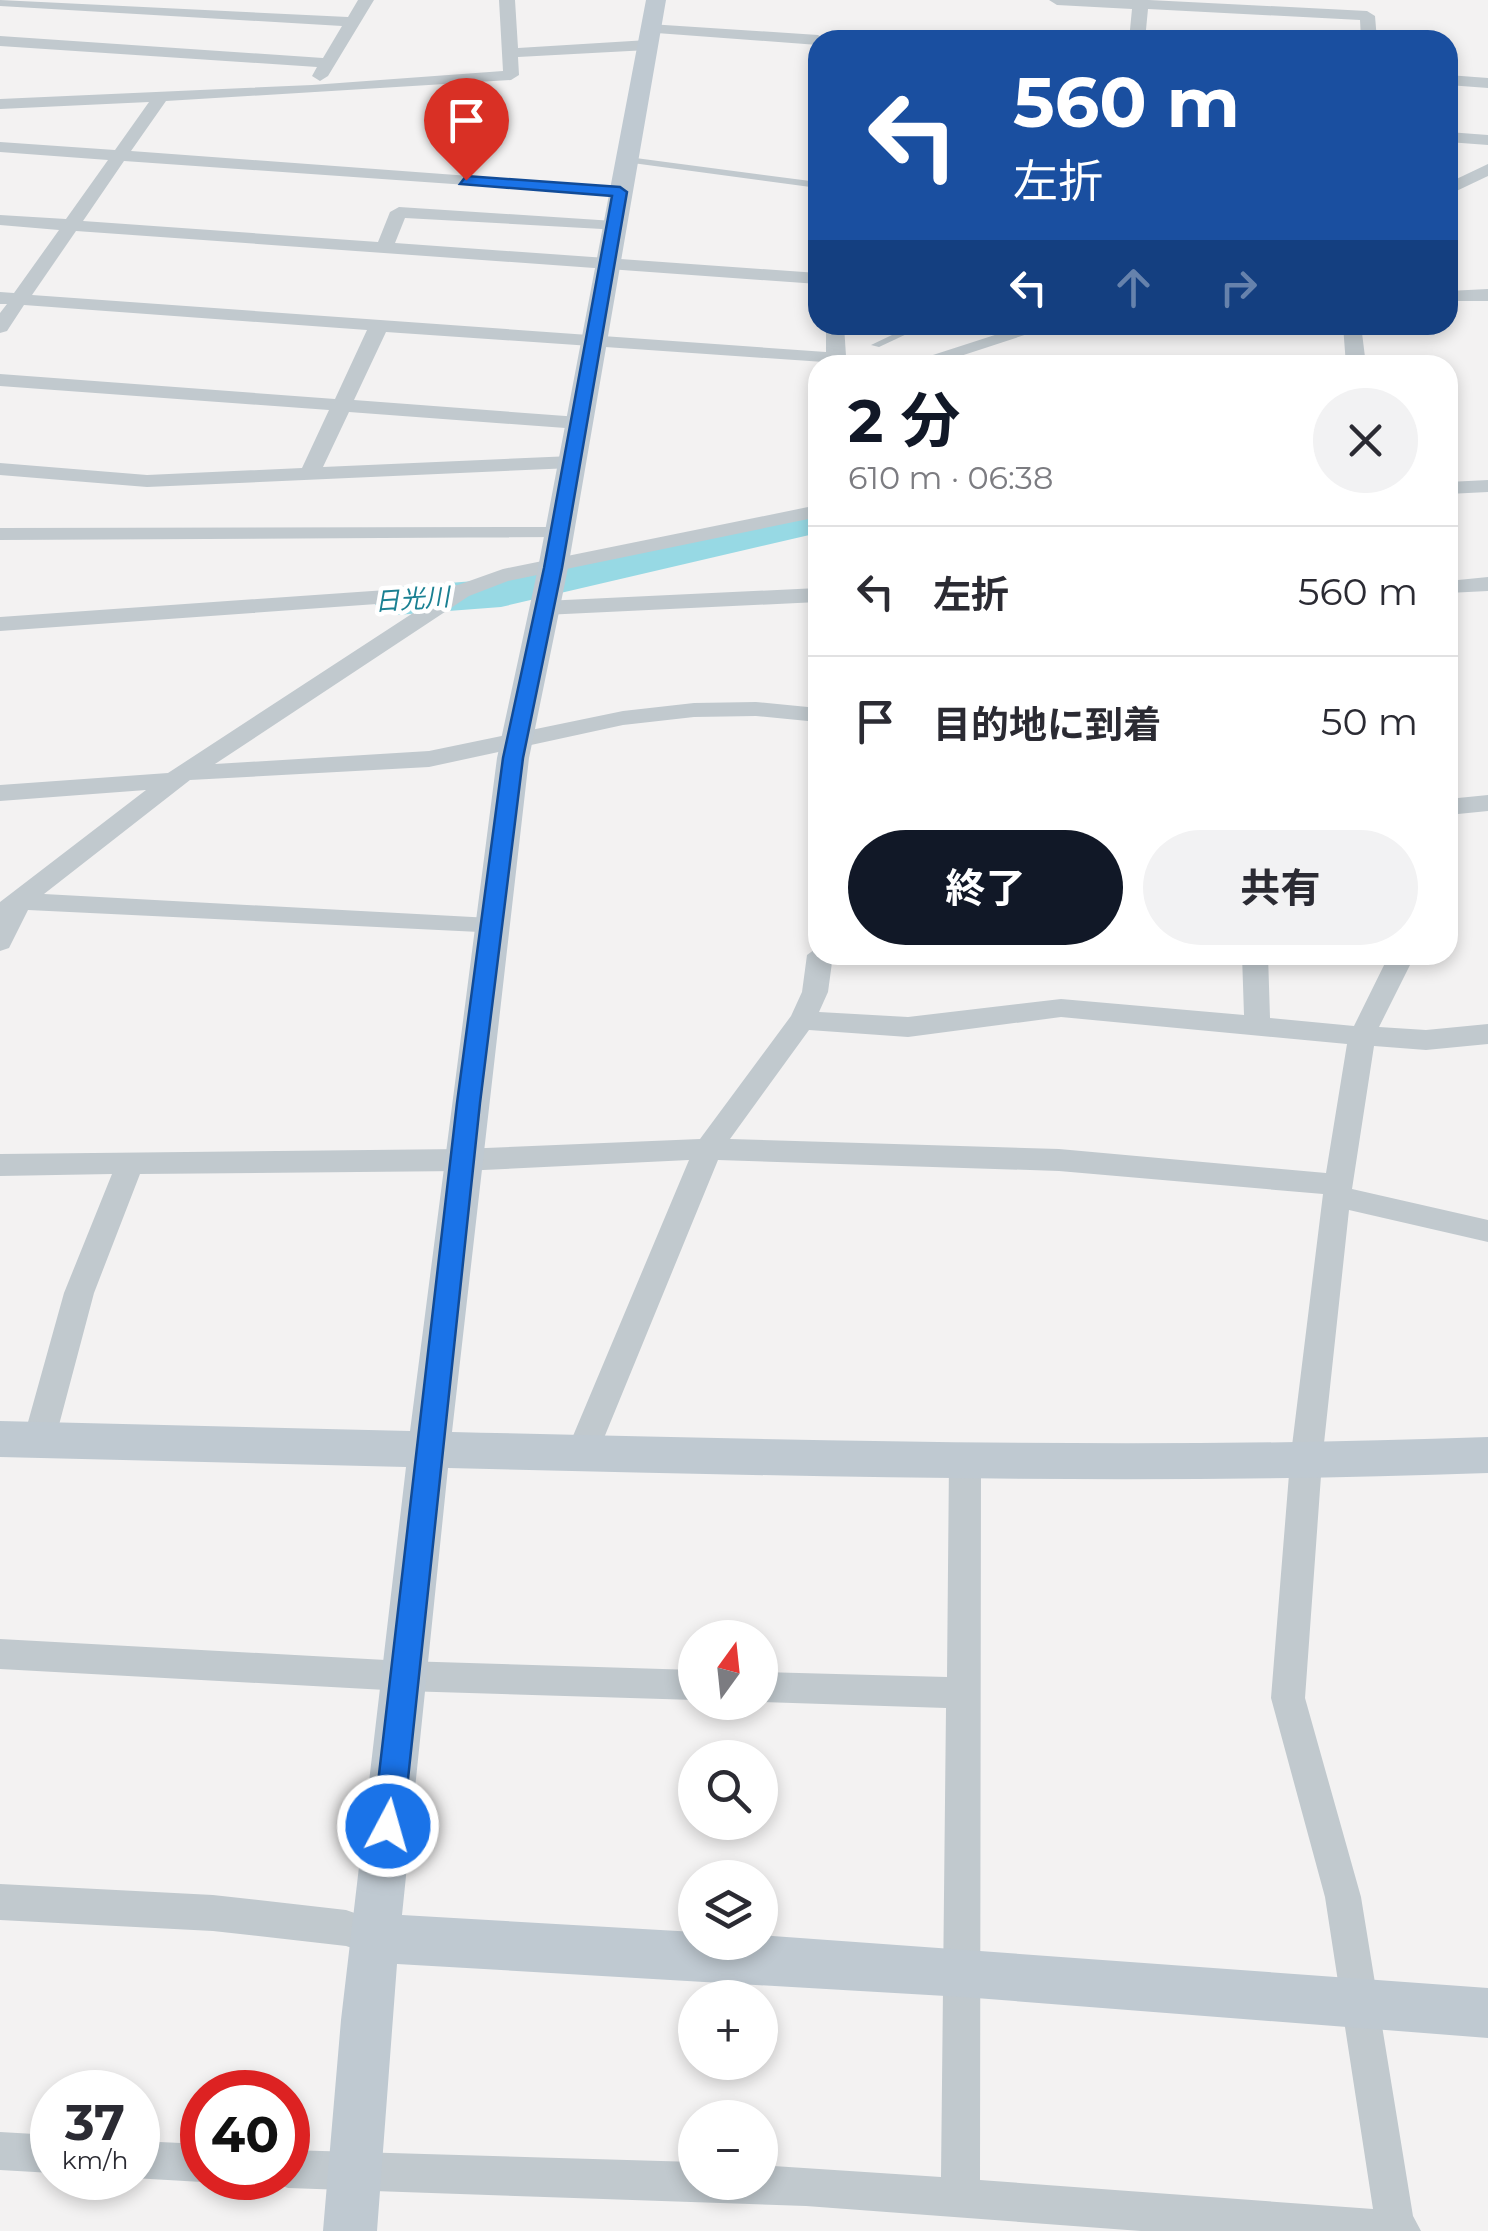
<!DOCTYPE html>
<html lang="ja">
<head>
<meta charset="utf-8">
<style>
  :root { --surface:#fff; --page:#f2f2f3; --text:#2b2b33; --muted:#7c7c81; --line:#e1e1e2; --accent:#111827 }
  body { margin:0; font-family:Montserrat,"Noto Sans JP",sans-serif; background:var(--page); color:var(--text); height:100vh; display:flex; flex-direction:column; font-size:38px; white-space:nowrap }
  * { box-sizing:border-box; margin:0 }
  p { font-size:32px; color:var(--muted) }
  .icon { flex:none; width:55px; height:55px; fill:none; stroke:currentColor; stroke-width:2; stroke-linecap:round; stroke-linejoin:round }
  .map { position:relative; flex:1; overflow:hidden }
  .panel { position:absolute; left:808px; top:355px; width:650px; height:610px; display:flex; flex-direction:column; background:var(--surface); border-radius:30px; box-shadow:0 5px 15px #0003 }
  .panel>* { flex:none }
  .top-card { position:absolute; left:808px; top:30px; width:650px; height:305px; border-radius:30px; box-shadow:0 5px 15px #0003; background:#1a4fa0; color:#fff; overflow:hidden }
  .needle { width:65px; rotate:15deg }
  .fabs { position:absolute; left:678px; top:1620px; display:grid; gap:20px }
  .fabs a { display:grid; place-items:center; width:100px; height:100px; border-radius:50%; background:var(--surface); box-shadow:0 5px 15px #0003; font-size:50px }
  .speed { position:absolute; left:30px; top:2070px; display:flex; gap:20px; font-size:50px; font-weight:700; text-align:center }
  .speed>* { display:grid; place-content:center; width:130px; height:130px; border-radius:50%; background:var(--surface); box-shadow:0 5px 15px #0003; line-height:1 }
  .speed small { font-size:25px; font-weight:400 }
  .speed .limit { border:15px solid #d22; background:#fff; color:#111 }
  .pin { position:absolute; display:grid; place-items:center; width:85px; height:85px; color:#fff; margin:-102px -42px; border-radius:50% 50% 50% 0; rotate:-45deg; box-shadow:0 0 10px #0007 }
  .pin .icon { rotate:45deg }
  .me { position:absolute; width:110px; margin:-55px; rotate:6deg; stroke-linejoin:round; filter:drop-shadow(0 0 8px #0008) }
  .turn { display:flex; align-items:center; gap:35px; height:210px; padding:0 40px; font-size:45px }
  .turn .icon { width:130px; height:130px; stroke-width:2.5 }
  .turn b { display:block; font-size:70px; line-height:85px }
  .lanes { display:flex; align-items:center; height:95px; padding:0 40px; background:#0003; justify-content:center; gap:50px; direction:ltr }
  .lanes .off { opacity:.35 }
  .round { display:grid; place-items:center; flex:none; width:105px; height:105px; border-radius:52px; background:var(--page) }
  .head { display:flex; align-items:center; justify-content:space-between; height:170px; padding:0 40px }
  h1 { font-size:60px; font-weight:700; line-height:75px; color:var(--accent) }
  .primary-button { display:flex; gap:20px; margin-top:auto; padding:20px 40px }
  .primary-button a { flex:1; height:115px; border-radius:60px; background:var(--accent); color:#fff; font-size:40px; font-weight:700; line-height:115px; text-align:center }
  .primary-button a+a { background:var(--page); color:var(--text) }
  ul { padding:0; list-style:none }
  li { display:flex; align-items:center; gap:30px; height:130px; padding:0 40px; border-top:2px solid var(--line) }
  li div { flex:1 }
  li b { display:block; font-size:38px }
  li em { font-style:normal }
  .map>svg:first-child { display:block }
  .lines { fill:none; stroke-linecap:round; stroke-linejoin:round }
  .river { fill:#97d9e4; fill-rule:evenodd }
  .lane { fill:#c1c9ce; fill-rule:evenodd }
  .street { fill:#c1c9ce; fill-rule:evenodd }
  .secondary { fill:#bfc9d1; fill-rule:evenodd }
  .route { fill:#1a73e8; stroke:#114b97; stroke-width:2.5 }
  .labels { text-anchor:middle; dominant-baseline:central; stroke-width:9; stroke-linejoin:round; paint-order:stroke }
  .far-water-label { font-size:25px; font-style:italic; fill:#1a8092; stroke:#fff }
</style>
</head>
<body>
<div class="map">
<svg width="1488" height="2231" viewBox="0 0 1488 2231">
  <rect width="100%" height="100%" fill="#f3f2f2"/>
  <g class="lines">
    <path class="river" d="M818,507v26l-317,74 -105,8 -16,-4 -7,-10 7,-10 16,-4 105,-8z"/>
    <path class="lane" d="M628,157l190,25v6l-193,-26 -1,-2z
      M913,325h13l-47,22 -8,-2z"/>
    <path class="street" d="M0,0l348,17 10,-17h16l-46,76 -8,5 -8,-5 5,-9 -317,-21v-10l323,22 19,-32 -342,-20z
      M499,0h16l3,48 130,-8 8,5 -8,5 -130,7 1,18 -8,5 -345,21 -35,50 489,36 9,5 -3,4 -502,-35 -41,60 295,21 12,-30 9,-5 215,14 9,5 -3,4 -215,-12 -10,25 423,30v11l-742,-53 -44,64 794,57v-27h18l2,31 22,9 -482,-33 -32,68 225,17 10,6 -10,6 -230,-17 -26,55 249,-11 10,6 -10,6 -425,19 -147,-12v-12l147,12 155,-7 27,-58 -329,-24v-12l335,25 32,-69 -343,-25 -17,26 -7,2v-20l7,-9h-7v-12l14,1 45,-63 -59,-5v-10l66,4 42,-59 -108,-8v-10l115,8 34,-48 -149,7v-10l312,-14 191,-14z
      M1049,0h100l218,11 8,5 2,24h-16l-1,-20 -212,-11 -3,31h-16l3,-31 -75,-4z
      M649,24l169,11 8,5h-8v5l-175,-13 -2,-3z
      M1448,75l40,3v10l-40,-3z
      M1448,132l40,3v10l-40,-3z
      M1488,164v12l-40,19v-12z
      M1488,289v12h-40v-10z
      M1026,325h29l-122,40h-31z
      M1343,325h18l5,40h-20z
      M1488,480v12l-40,2v-12z
      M818,505v12l-310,64 -39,15 -254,168 214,-13 194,-40 71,-8 62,-1 62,6v14l-62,-6 -62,1 -71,8 -194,42 -239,13 -146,114 447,24 9,3 4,6 -4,6 -472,-23 -19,38 -9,3v-49l146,-112 -146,11v-16l168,-12 265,-173 -433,31v-14l458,-32 45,-16z
      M559,527l7,2v8l-566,3v-12z
      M1488,577v14l-40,2v-12z
      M818,588v14l-274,13 -11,-7 11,-7z
      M1488,795v16l-40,4v-16z
      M818,947v8h15l-5,37 -9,20 89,5 153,-18 183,16 -2,-60h26l2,63 84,8 35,-71h26l-36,72 47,3 62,-6v20l-62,6 -52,-4 -22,143 136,31v22l-139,-32 -27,252 -17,236 56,199 52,319 8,15h-280l-335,-25 -518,-18 -14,-5 -2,-5h16v-28l407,12v20h65v-17l181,12 5,-469 -186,-6v-30l187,5 2,-217 5,-9 11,-4 11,4 5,9 -1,720 393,29 -48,-312 -54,-199 19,-236 33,-268 -264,-23 -341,-11 -121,295 -5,9 -11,4 -11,-4 -5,-9 124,-295 -227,11 -322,3 -46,119 -39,147 -5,9 -11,4 -11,-4 -5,-9 41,-147 48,-119 -112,2v-22l462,-5 238,-10 91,-123 11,-24 5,-37zM1061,1017l286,27 -21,129 -267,-24 -329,-10 79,-109 99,7z
      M0,1639l404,22 291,9v30l-291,-9 -404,-22z
      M0,1884l213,11 133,15 43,15 5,13 -5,13 -13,5 -30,-10 -133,-15 -213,-11z
      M0,2132l52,3v38l-52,-3z
      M138,2141l64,3v34h12l-12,4 -69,-4h5z"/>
    <path class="secondary" d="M646,0h20l-98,568 -39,190 -77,674c346,8 691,18 1036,5v36c-347,13 -693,3 -1040,-5l-46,447 293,17v10h65v-7l728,53v50l-525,-41 -566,-33 -20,267h-54l18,-211 65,-553 -406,-10v-36l410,10 87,-673 41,-190z"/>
  </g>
  <path class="route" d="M466,176l154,11 7,5 -65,376 -39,190 -43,345 -77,723 -5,9 -10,4 -10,-4 -5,-9 84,-723 46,-345 41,-190 68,-372 -152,-12z"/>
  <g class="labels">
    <g class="far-water-label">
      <text transform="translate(412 599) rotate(-4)">日光川</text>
    </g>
  </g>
</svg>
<div class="fabs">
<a><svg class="needle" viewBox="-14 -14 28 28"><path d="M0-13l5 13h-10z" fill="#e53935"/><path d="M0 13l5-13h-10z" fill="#7c7c81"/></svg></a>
<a><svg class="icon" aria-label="search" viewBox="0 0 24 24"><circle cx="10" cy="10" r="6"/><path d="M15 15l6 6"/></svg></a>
<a><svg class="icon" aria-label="layers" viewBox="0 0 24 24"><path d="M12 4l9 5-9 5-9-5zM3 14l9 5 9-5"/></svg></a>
<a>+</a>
<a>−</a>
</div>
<div class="speed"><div>37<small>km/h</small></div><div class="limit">40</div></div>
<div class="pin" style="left:466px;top:180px;background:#d93025"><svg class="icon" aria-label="arrive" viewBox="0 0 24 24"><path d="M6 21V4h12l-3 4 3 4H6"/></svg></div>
<svg class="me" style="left:388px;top:1826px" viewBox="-20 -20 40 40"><circle r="17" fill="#1a73e8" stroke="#fff" stroke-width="3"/><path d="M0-11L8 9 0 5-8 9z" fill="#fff"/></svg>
<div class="top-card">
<div class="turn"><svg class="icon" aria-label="left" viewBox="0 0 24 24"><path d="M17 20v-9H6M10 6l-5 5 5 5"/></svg><div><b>560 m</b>左折</div></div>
<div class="lanes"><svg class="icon" aria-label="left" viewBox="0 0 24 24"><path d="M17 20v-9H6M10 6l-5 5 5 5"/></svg><svg class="icon off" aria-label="ahead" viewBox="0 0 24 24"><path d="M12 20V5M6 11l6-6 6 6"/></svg><svg class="icon off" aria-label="right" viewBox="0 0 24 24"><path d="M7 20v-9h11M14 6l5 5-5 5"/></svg></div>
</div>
<section class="panel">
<div class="head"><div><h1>2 分</h1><p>610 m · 06:38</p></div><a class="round"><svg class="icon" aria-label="close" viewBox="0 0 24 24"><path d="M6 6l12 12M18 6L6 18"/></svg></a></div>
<ul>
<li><svg class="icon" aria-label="left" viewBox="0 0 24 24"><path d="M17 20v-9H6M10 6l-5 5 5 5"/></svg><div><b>左折</b></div><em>560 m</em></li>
<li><svg class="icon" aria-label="arrive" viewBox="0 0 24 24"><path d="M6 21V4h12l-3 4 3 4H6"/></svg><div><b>目的地に到着</b></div><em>50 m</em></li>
</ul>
<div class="primary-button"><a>終了</a><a>共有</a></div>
</section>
</div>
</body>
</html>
